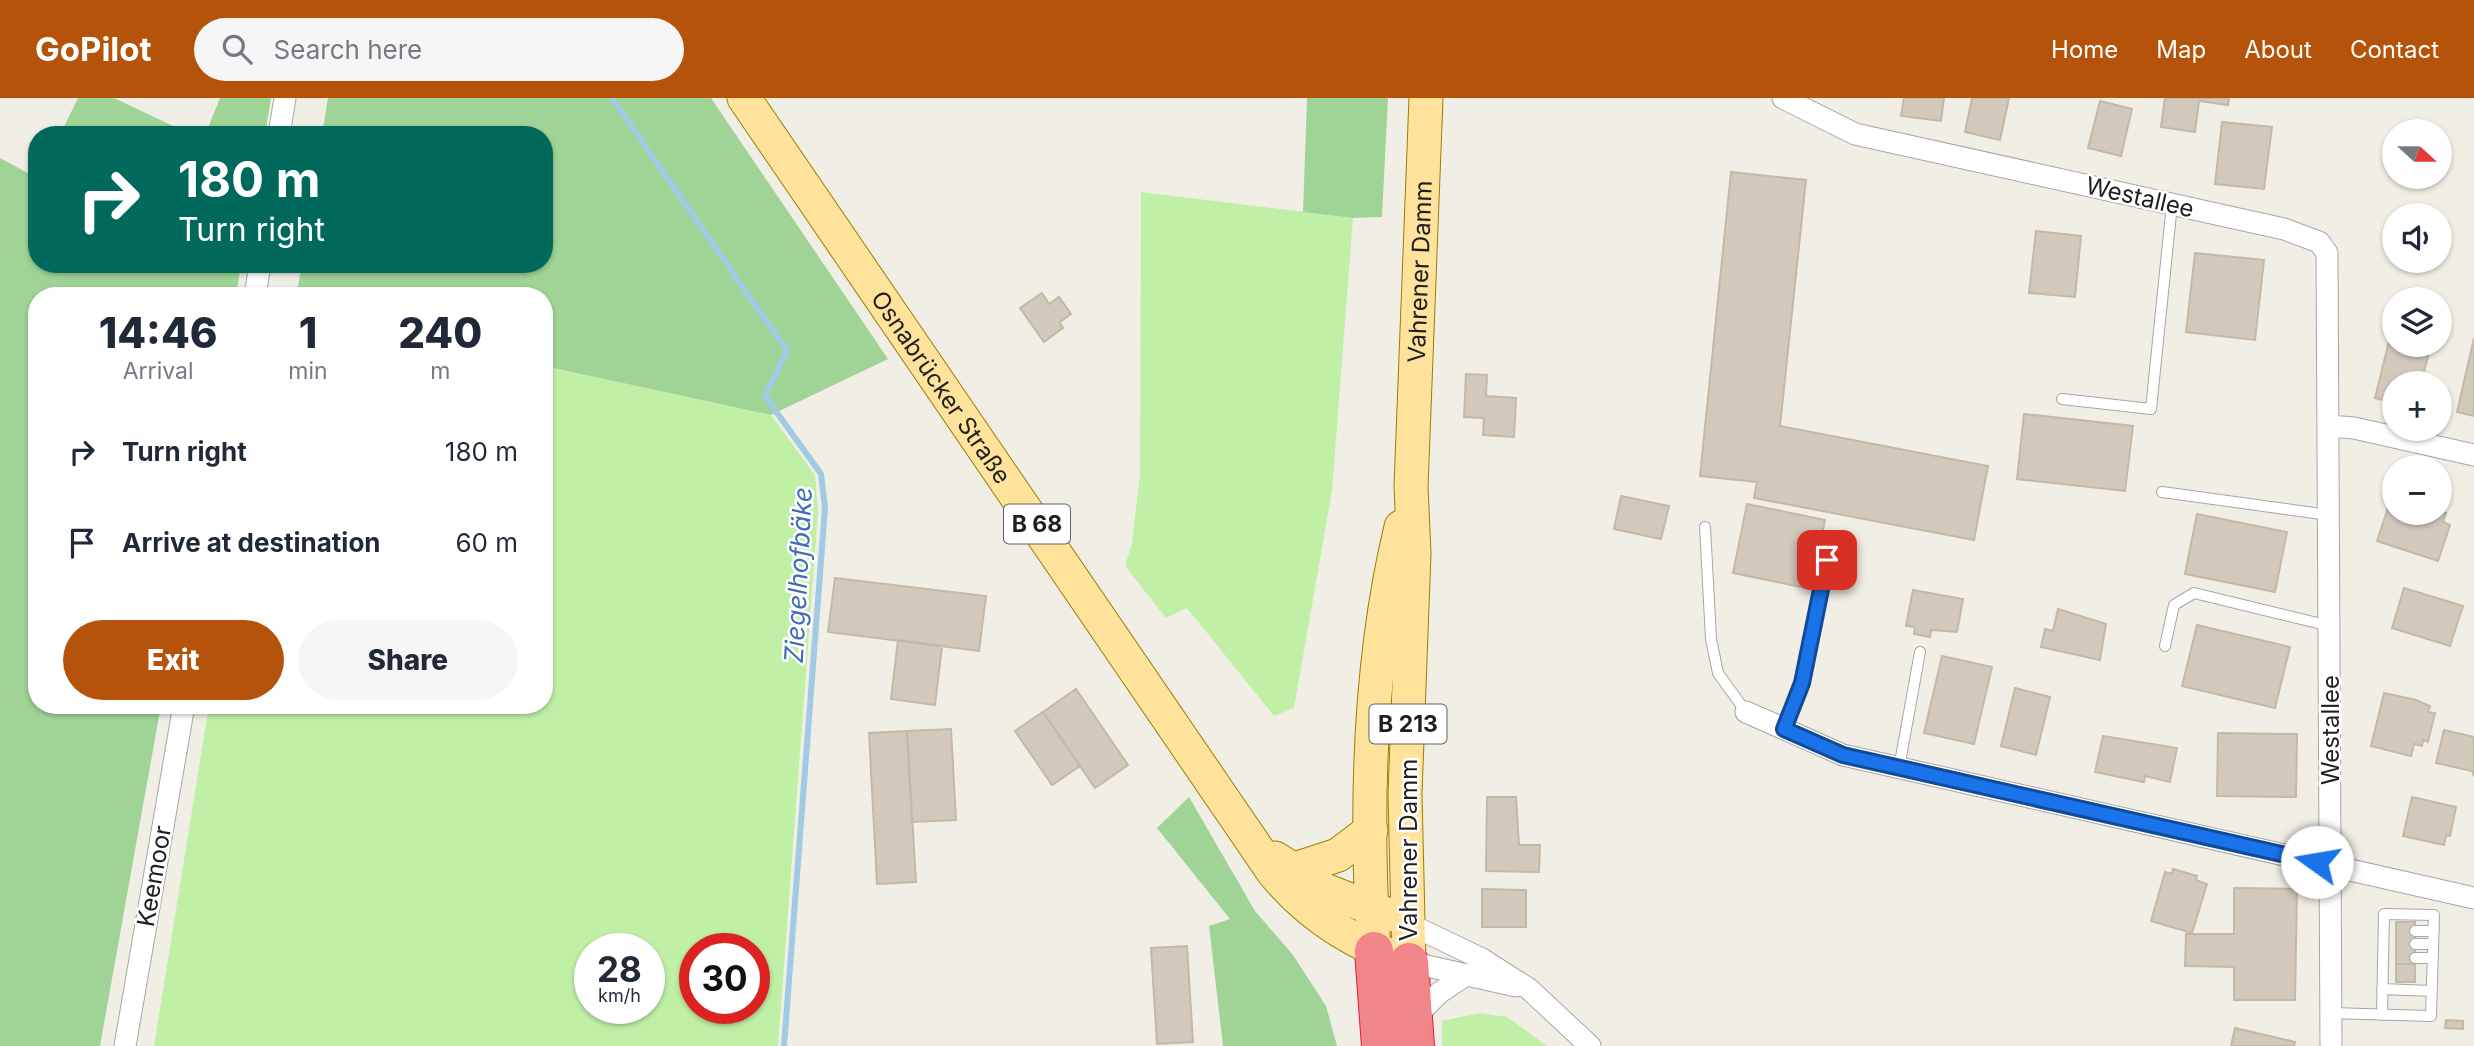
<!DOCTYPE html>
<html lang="en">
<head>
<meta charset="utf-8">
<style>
  :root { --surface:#fff; --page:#f6f6f7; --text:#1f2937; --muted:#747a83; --accent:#b45309 }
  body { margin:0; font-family:Inter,sans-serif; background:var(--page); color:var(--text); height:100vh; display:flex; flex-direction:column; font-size:26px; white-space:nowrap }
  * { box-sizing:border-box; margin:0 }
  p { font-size:23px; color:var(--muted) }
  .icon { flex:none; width:38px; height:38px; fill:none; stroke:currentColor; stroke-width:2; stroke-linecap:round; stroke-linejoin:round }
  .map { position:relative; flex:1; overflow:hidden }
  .drawer { position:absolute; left:28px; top:189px; width:525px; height:427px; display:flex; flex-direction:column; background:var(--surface); border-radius:28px; box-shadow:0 2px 5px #0004 }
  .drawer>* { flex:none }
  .hud { position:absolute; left:28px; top:28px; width:525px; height:147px; border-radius:28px; box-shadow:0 2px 5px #0004; background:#00695c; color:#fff; overflow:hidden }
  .needle { width:46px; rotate:111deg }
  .fabs { position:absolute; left:2382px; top:21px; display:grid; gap:14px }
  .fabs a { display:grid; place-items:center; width:70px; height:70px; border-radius:50%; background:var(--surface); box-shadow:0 2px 5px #0004; font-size:35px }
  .speed { position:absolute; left:574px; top:835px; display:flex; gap:14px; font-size:35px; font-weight:700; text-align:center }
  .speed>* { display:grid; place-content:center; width:91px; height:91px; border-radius:50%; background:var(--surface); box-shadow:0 2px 5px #0004; line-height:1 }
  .speed small { font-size:18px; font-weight:400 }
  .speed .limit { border:10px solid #d22; background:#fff; color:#111 }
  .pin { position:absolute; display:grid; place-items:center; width:60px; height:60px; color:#fff; margin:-30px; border-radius:14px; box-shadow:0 4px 10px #0006 }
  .me { position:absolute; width:77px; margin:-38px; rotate:283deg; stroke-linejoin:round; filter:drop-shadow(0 0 5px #0008) }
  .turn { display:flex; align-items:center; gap:24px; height:147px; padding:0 35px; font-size:32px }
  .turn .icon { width:91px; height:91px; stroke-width:2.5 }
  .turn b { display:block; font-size:49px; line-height:60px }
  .eta { display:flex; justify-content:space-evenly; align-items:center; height:119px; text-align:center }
  .eta b { font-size:42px; font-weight:800; line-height:49px }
  .action { display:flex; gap:14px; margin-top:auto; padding:14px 35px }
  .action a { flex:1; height:80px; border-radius:42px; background:var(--accent); color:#fff; font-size:28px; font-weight:800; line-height:80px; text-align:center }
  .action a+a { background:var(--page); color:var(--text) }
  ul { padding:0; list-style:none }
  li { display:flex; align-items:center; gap:21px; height:91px; padding:0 35px }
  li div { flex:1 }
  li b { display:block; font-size:26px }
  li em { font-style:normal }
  header { display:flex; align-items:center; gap:42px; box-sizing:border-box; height:98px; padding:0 35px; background:var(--accent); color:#fff }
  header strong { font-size:33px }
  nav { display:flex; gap:38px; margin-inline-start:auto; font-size:24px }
  .search { width:490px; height:63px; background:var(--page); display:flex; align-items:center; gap:18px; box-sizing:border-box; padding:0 24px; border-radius:38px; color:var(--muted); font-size:26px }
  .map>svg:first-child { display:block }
  .grass { fill:#c0f0a6; fill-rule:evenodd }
  .forest { fill:#9fd496 }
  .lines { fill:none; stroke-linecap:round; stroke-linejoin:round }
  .stream { stroke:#a1cae3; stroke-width:6 }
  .building { fill:#d2c9bd; stroke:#c4b8a6; stroke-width:2 }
  .lane-casing { stroke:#a6a6a6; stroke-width:12 }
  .street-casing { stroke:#a6a6a6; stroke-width:23 }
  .primary-casing { stroke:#9b7e00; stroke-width:35 }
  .highway-casing { stroke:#ed143f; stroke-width:40 }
  .lane { stroke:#fff; stroke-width:10 }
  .street { stroke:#fff; stroke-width:21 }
  .primary { stroke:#ffe39c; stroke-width:33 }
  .highway { stroke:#f0858a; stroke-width:38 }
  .route-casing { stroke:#114b97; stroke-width:18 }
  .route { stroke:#1a73e8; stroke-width:12 }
  .labels { text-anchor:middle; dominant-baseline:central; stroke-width:5; stroke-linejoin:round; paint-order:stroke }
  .shield { fill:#fff; stroke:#626262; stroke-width:2 }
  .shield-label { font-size:23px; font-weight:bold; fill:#1f1f1f }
  .street-label { font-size:24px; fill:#1f1f1f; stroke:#fff }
  .water-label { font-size:26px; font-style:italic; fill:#416cba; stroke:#fff }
</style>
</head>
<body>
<header>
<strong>GoPilot</strong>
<div class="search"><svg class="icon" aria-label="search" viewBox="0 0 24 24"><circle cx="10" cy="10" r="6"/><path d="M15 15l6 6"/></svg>Search here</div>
<nav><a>Home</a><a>Map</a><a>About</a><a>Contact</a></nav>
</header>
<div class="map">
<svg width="2474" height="948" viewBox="0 0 2474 948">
  <rect width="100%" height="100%" fill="#f1efe5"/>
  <path class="grass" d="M1141,94l212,26 -21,273 -38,217 -20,8 -87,-108 -21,10 -41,-52 7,-23 8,-68z
    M544,268l227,49 44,60 3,37 -40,534h-624l55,-341h335zM590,850h59v60h-59zM695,850h59v60h-59z
    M1480,915l27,4 40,29h-105v-25z"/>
  <path class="forest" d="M78,0h36l78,37h-132z
    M220,0h51l-6,37h-60z
    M328,0h383l177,261 -117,56 -227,-49v-70h-234l-13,-5 5,-27h242v-129h-222z
    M1307,0h81l-6,119 -29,1 -50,-6z
    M0,60l37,20v86h204l-5,32h-199v409h124l-61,341h-100z
    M1189,699l66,114 38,44 33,51 11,40h-114l-14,-120 21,-7 -73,-91z"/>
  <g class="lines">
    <path class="stream" d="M612,0l175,253 -22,45 56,78 4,34 -41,538"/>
  </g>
  <path class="building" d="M1904,0h40l-3,23 -40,-5z
    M1972,0h37l-9,42 -35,-8z
    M2165,0h64l-1,7 -29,-4 -4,31 -34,-5z
    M2100,3l32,8 -11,47 -33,-8z
    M2222,24l50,5 -8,62 -49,-5z
    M1731,74l75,8 -26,246 208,40 -14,74 -220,-42 3,-16 -57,-6z
    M2036,133l45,5 -6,61 -46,-4z
    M2195,155l69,7 -9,80 -69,-8z
    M1042,195l7,11 10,-7 12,17 -11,8 3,6 -19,14 -24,-34z
    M2394,223v24h37l-10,38h-27v20l-19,-5z
    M2474,240v78l-17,-4z
    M1466,276l21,1 -1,21 30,2 -2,39 -31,-2 1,-17 -20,-1z
    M2024,316l109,12 -8,65 -108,-12z
    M1621,398l48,10 -8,33 -47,-10z
    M1747,406l78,16 -14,69 -78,-16z
    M2389,407l5,1v7h52l-3,9 7,3 -12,36 -61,-20z
    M2197,416l90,18 -12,60 -90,-18z
    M835,480l151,18 -7,55 -151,-19z
    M2404,490l59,18 -13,40 -58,-18z
    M1913,492l50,9 -6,33 -26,-2 -1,7 -16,-3 1,-7 -9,-1z
    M2058,511l48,15 -6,36 -59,-13 4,-18 8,2z
    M2197,527l93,22 -15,61 -93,-22z
    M898,542l44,6 -7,59 -44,-6z
    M1942,558l50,11 -18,77 -50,-11z
    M2015,590l35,9 -14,58 -35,-9z
    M1076,591l52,76 -33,23 -52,-76z
    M2384,595l32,7 14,6 -2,6 7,1 -7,29 -5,-2 -1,6 -8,-2 -3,12 -40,-10z
    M1043,614l37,54 -28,19 -37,-54z
    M951,631l5,91 -44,2 -5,-91z
    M2444,632l30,7v39l-2,-5 -36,-8z
    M907,633l9,151 -39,2 -8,-151z
    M2218,635l79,1 -1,63 -79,-1z
    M2103,638l74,12 -7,34 -25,-6 -1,6 -49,-10z
    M1487,699h29l3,48h21l-1,27 -53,-1z
    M2412,699l44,10 -6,29 -4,-1 -2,10 -41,-9z
    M2173,771l24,7 -1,4 11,4 -15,49 -41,-12 14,-49 7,2z
    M2234,790l63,1 -2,111h-61v-33l-49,-1 1,-32h48z
    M1482,791l44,1v37h-44z
    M2396,824h19v42h-19z
    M1187,848l6,96 -36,2 -6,-96z
    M2396,866h19v18h-19z
    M2446,922l17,1v8l-18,-1z
    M2235,930l60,14 -1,4h-63z"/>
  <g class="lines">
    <g class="lane-casing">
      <path id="lane" d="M2062,301l89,10 21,-205
        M2162,394l167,23
        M1705,429l6,112 7,34 28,39
        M2165,548l9,-41 20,-12 136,33
        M1784,631l18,-46 25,-123
        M1899,670l21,-116
        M2415,833h19
        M2415,846h18
        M2415,860h18
        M2382,891l50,2
        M2331,915c33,1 67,2 100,3l3,-101 -50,-1 -2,101"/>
    </g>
    <g class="street-casing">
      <path id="street" d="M1783,0l72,36 429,95 35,13 8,11 4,793
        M279,37l6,-37
        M255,198l5,-32
        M2329,328l25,2 120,27
        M1746,614l97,43 631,143
        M1407,825l75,36 47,30 61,57
        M1409,864l107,24
        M1413,921l26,-26 27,-18
        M125,948l59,-341"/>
    </g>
    <g class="primary-casing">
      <g id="primary">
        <path id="s1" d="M744,0l529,774c36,44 81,73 136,90l-4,-168 9,-241 -3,-66 15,-389"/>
        <path d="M1275,760l50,32 64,25"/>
        <path d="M1292,772l46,-15 33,-25"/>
        <path d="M1374,853c-9,-141 -6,-287 27,-424"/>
      </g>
    </g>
    <g class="highway-casing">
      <path id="highway" d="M1374,853l7,95
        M1409,864l6,84"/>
    </g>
    <use href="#lane" class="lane"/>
    <use href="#street" class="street"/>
    <use href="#primary" class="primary"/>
    <use href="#highway" class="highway"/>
  </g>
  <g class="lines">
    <g class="route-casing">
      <path id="route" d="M1827,462l-25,123 -18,46 59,26 474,107"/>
    </g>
    <use href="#route" class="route"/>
  </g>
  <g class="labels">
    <g class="shield">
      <rect x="1004" y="406.5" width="66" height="39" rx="5"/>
      <rect x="1369.5" y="606.5" width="77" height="39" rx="5"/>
    </g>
    <g class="shield-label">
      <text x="1037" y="426">B 68</text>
      <text x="1408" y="626">B 213</text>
    </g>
    <g class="street-label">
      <text transform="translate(2140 99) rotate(13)">Westallee</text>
      <text stroke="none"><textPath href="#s1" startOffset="1794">Vahrener Damm</textPath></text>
      <text stroke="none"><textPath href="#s1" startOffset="350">Osnabrücker Straße</textPath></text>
      <text transform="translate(2330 632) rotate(-90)">Westallee</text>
      <text transform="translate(1408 752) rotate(-90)">Vahrener Damm</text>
      <text transform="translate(154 778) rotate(-80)">Keemoor</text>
    </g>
    <g class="water-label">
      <text transform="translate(798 477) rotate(-87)">Ziegelhofbäke</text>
    </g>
  </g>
</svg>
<div class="fabs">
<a><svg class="needle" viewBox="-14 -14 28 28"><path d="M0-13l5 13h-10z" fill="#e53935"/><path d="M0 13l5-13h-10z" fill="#747a83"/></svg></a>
<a><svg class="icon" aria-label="sound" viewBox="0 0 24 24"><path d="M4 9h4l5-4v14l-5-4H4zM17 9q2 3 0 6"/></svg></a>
<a><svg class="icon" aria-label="layers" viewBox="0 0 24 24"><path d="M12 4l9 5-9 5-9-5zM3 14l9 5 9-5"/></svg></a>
<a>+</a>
<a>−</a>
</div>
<div class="speed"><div>28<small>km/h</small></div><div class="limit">30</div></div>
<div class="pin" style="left:1827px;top:462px;background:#d93025"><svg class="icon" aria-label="arrive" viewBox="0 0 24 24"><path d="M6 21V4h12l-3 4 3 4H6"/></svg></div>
<svg class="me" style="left:2317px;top:764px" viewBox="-20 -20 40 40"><circle r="19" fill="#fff"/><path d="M0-13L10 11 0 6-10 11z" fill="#1a73e8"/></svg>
<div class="hud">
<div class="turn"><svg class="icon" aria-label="right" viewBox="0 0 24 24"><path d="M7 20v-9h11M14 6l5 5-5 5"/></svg><div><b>180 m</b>Turn right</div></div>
</div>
<section class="drawer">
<div class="eta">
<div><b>14:46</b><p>Arrival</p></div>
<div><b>1</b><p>min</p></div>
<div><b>240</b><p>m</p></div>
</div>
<ul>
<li><svg class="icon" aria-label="right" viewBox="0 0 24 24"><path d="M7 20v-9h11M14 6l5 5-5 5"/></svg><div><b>Turn right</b></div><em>180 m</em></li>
<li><svg class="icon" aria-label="arrive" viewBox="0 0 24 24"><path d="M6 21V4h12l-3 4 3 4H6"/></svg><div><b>Arrive at destination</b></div><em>60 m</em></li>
</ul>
<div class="action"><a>Exit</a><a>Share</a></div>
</section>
</div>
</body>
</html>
